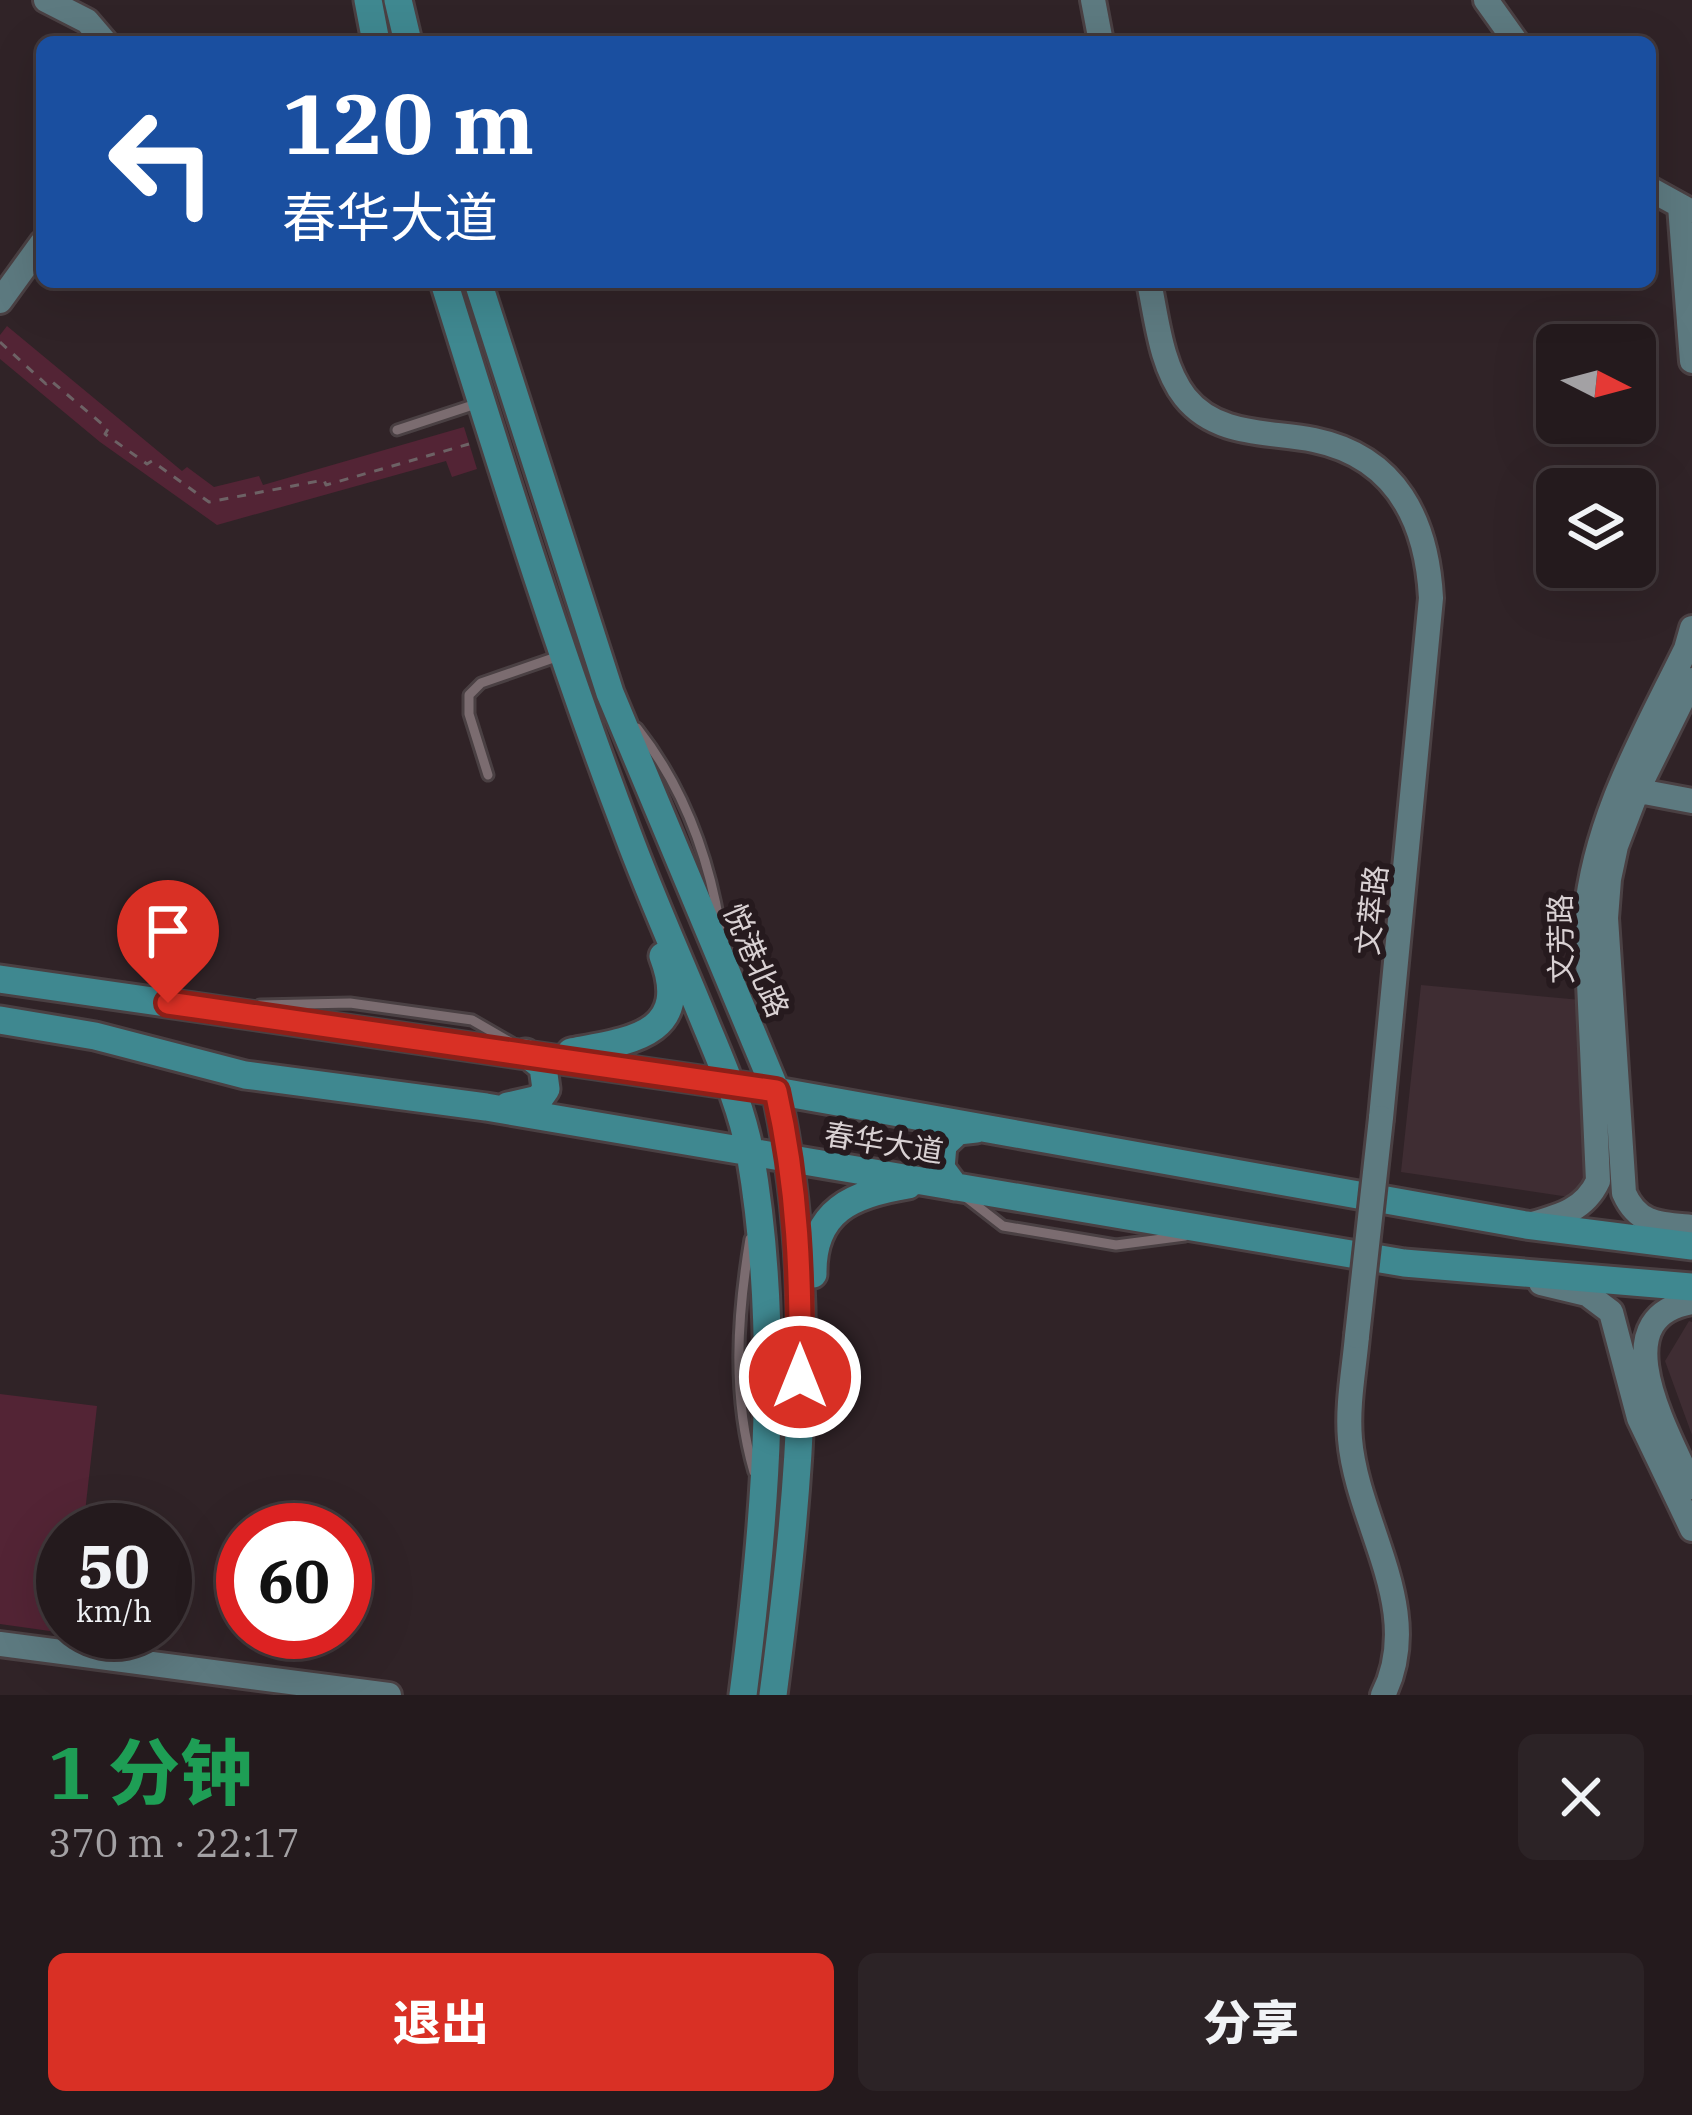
<!DOCTYPE html>
<html lang="zh">
<head>
<meta charset="utf-8">
<style>
  :root { --surface:#241a1d; --page:#2c2326; --text:#f1f3f6; --muted:#a3a1a4; --line:#41383b; --accent:#d93025 }
  body { margin:0; font-family:"IBM Plex Serif","Noto Sans SC",serif; background:var(--page); color:var(--text); height:100vh; display:flex; flex-direction:column; font-size:45px; white-space:nowrap }
  * { box-sizing:border-box; margin:0 }
  p { font-size:39px; color:var(--muted) }
  .icon { flex:none; width:66px; height:66px; fill:none; stroke:currentColor; stroke-width:2; stroke-linecap:round; stroke-linejoin:round }
  .map { position:relative; height:1695px; overflow:hidden }
  .sheet { display:flex; flex-direction:column; background:var(--surface); flex:1 }
  .sheet>* { flex:none }
  .hud { position:absolute; left:36px; top:36px; width:1620px; height:252px; border-radius:18px; box-shadow:0 12px 48px #0002,0 0 0 3px var(--line); background:#1a4fa0; color:#fff; overflow:hidden }
  .needle { width:78px; rotate:96deg }
  .fabs { position:absolute; left:1536px; top:324px; display:grid; gap:24px }
  .fabs a { display:grid; place-items:center; width:120px; height:120px; border-radius:18px; background:var(--surface); box-shadow:0 12px 48px #0002,0 0 0 3px var(--line); font-size:60px }
  .speed { position:absolute; left:36px; top:1503px; display:flex; gap:24px; font-size:60px; font-weight:700; text-align:center }
  .speed>* { display:grid; place-content:center; width:156px; height:156px; border-radius:50%; background:var(--surface); box-shadow:0 12px 48px #0002,0 0 0 3px var(--line); line-height:1 }
  .speed small { font-size:30px; font-weight:400 }
  .speed .limit { border:18px solid #d22; background:#fff; color:#111 }
  .pin { position:absolute; display:grid; place-items:center; width:102px; height:102px; color:#fff; margin:-123px -51px; border-radius:50% 50% 50% 0; rotate:-45deg; box-shadow:0 0 12px #0007 }
  .pin .icon { rotate:45deg }
  .me { position:absolute; width:132px; margin:-66px; rotate:0deg; stroke-linejoin:round; filter:drop-shadow(0 0 9px #0008) }
  .turn { display:flex; align-items:center; gap:42px; height:252px; padding:0 48px; font-size:54px }
  .turn .icon { width:156px; height:156px; stroke-width:2.5 }
  .turn b { display:block; font-size:84px; line-height:102px }
  .round { display:grid; place-items:center; flex:none; width:126px; height:126px; border-radius:18px; background:var(--page) }
  .head { display:flex; align-items:center; justify-content:space-between; height:204px; padding:0 48px }
  h1 { font-size:72px; font-weight:800; line-height:90px; color:#1e9e55 }
  .action { display:flex; gap:24px; margin-top:auto; padding:24px 48px }
  .action a { flex:1; height:138px; border-radius:18px; background:var(--accent); color:#fff; font-size:48px; font-weight:800; line-height:138px; text-align:center }
  .action a+a { background:var(--page); color:var(--text) }
  .map>svg:first-child { display:block }
  .built { fill:#3f2d33 }
  .green { fill:#532435 }
  .lines { fill:none; stroke-linecap:round; stroke-linejoin:round }
  .lane-casing { stroke:#4a4043; stroke-width:15 }
  .secondary-casing { stroke:#4a4043; stroke-width:30 }
  .primary-casing { stroke:#4a4043; stroke-width:33 }
  .path { stroke:#6d6265; stroke-width:3; stroke-dasharray:9 9; stroke-linecap:butt }
  .lane { stroke:#7b6c70; stroke-width:9 }
  .secondary { stroke:#5d7a80; stroke-width:24 }
  .primary { stroke:#3f8890; stroke-width:27 }
  .secondary-bridge-casing { stroke:#4a4043; stroke-width:30; stroke-linecap:butt }
  .secondary-bridge { stroke:#5d7a80; stroke-width:24 }
  .route-casing { stroke:#8d1f18; stroke-width:30 }
  .route { stroke:#d93025; stroke-width:21 }
  .labels { text-anchor:middle; dominant-baseline:central; stroke-width:12; stroke-linejoin:round; paint-order:stroke }
  .street-label { font-size:30px; fill:#d9d1d3; stroke:#261a1e }
</style>
</head>
<body>
<div class="map">
<svg width="1692" height="1695" viewBox="0 0 1692 1695">
  <rect width="100%" height="100%" fill="#302327"/>
  <path class="built" d="M1421,985l160,15 9,175 -21,22 -168,-25z
    M1689,1321l3,1v113l-27,-74z"/>
  <path class="green" d="M7,326l175,145 5,-4 27,20 45,-11 4,9 201,-58 13,42 -25,8 -6,-16 -229,64 -117,-83 -100,-83v-24z
    M0,1394l97,12 -14,124h-20v102l8,2 -71,-10z"/>
  <g class="lines">
    <g class="lane-casing">
      <path id="lane" d="M397,430l79,-26
        M637,728c45,57 71,126 83,198
        M488,775l-19,-61v-19l12,-12 81,-28
        M260,1005l90,-2 122,17 40,23
        M967,1198l36,28 113,19 69,-9
        M750,1239c-13,78 -18,157 4,233"/>
    </g>
    <g class="secondary-casing">
      <path id="secondary" d="M46,0l41,21 18,21
        M1093,0l8,42
        M1486,0l30,42
        M1650,189l40,22
        M1680,206l12,155
        M1149,282c8,38 12,84 36,115 32,40 84,34 129,43 83,17 113,82 117,158l-50,520
        M0,301l42,-58
        M1692,680l-55,111 -21,55 -7,33 -3,39 18,275c14,32 36,31 68,34
        M1623,788l69,13
        M1532,1224c29,-8 53,-15 66,-43l-12,-265c9,-98 58,-181 100,-267l6,-21
        M1541,1283l46,11 24,18 28,106 53,111
        M1692,1302c-93,15 -22,134 0,185
        M1357,1336c-3,34 -10,69 -7,103 7,85 76,171 33,256
        M0,1644l389,51"/>
    </g>
    <g class="primary-casing">
      <path id="primary" d="M368,0l8,42
        M398,0l10,42
        M444,282c58,186 114,368 183,550 24,65 53,129 79,193 17,41 36,84 44,128 31,179 16,364 -7,542
        M478,282l132,411 166,398c44,198 23,405 -3,604
        M0,979l776,112 750,134 166,21
        M0,1020l95,16 150,39 241,32 918,156 288,24
        M571,1052c59,-11 122,-17 92,-96
        M508,1106l31,-7 7,-10 -3,-22 -17,-14
        M955,1187l-14,-19 2,-23 15,-14 18,-2
        M813,1274c-1,-64 40,-80 95,-89"/>
    </g>
    <path class="path" d="M0,342l46,42 4,-4 58,49 -3,5 42,30 5,-3 57,41 115,-22 2,5 143,-41"/>
    <use href="#lane" class="lane"/>
    <use href="#secondary" class="secondary"/>
    <use href="#primary" class="primary"/>
    <g class="secondary-bridge-casing">
      <path id="secondary-bridge" d="M1357,1336l24,-218"/>
    </g>
    <use href="#secondary-bridge" class="secondary-bridge"/>
  </g>
  <g class="lines">
    <g class="route-casing">
      <path id="route" d="M168,1003l608,88c22,96 25,188 24,286"/>
    </g>
    <use href="#route" class="route"/>
  </g>
  <g class="labels">
    <g class="street-label">
      <text transform="translate(1371 910) rotate(-84)">文萃路</text>
      <text transform="translate(1560 939) rotate(-91)">文芳路</text>
      <text transform="translate(757 960) rotate(67)">悦港北路</text>
      <text transform="translate(884 1142) rotate(9)">春华大道</text>
    </g>
  </g>
</svg>
<div class="fabs">
<a><svg class="needle" viewBox="-14 -14 28 28"><path d="M0-13l5 13h-10z" fill="#e53935"/><path d="M0 13l5-13h-10z" fill="#a3a1a4"/></svg></a>
<a><svg class="icon" aria-label="layers" viewBox="0 0 24 24"><path d="M12 4l9 5-9 5-9-5zM3 14l9 5 9-5"/></svg></a>
</div>
<div class="speed"><div>50<small>km/h</small></div><div class="limit">60</div></div>
<div class="pin" style="left:168px;top:1003px;background:#d93025"><svg class="icon" aria-label="arrive" viewBox="0 0 24 24"><path d="M6 21V4h12l-3 4 3 4H6"/></svg></div>
<svg class="me" style="left:800px;top:1377px" viewBox="-20 -20 40 40"><circle r="17" fill="#d93025" stroke="#fff" stroke-width="3"/><path d="M0-11L8 9 0 5-8 9z" fill="#fff"/></svg>
<div class="hud">
<div class="turn"><svg class="icon" aria-label="left" viewBox="0 0 24 24"><path d="M17 20v-9H6M10 6l-5 5 5 5"/></svg><div><b>120 m</b>春华大道</div></div>
</div>
</div>
<section class="sheet">
<div class="head"><div><h1>1 分钟</h1><p>370 m · 22:17</p></div><a class="round"><svg class="icon" aria-label="close" viewBox="0 0 24 24"><path d="M6 6l12 12M18 6L6 18"/></svg></a></div>
<div class="action"><a>退出</a><a>分享</a></div>
</section>
</body>
</html>
